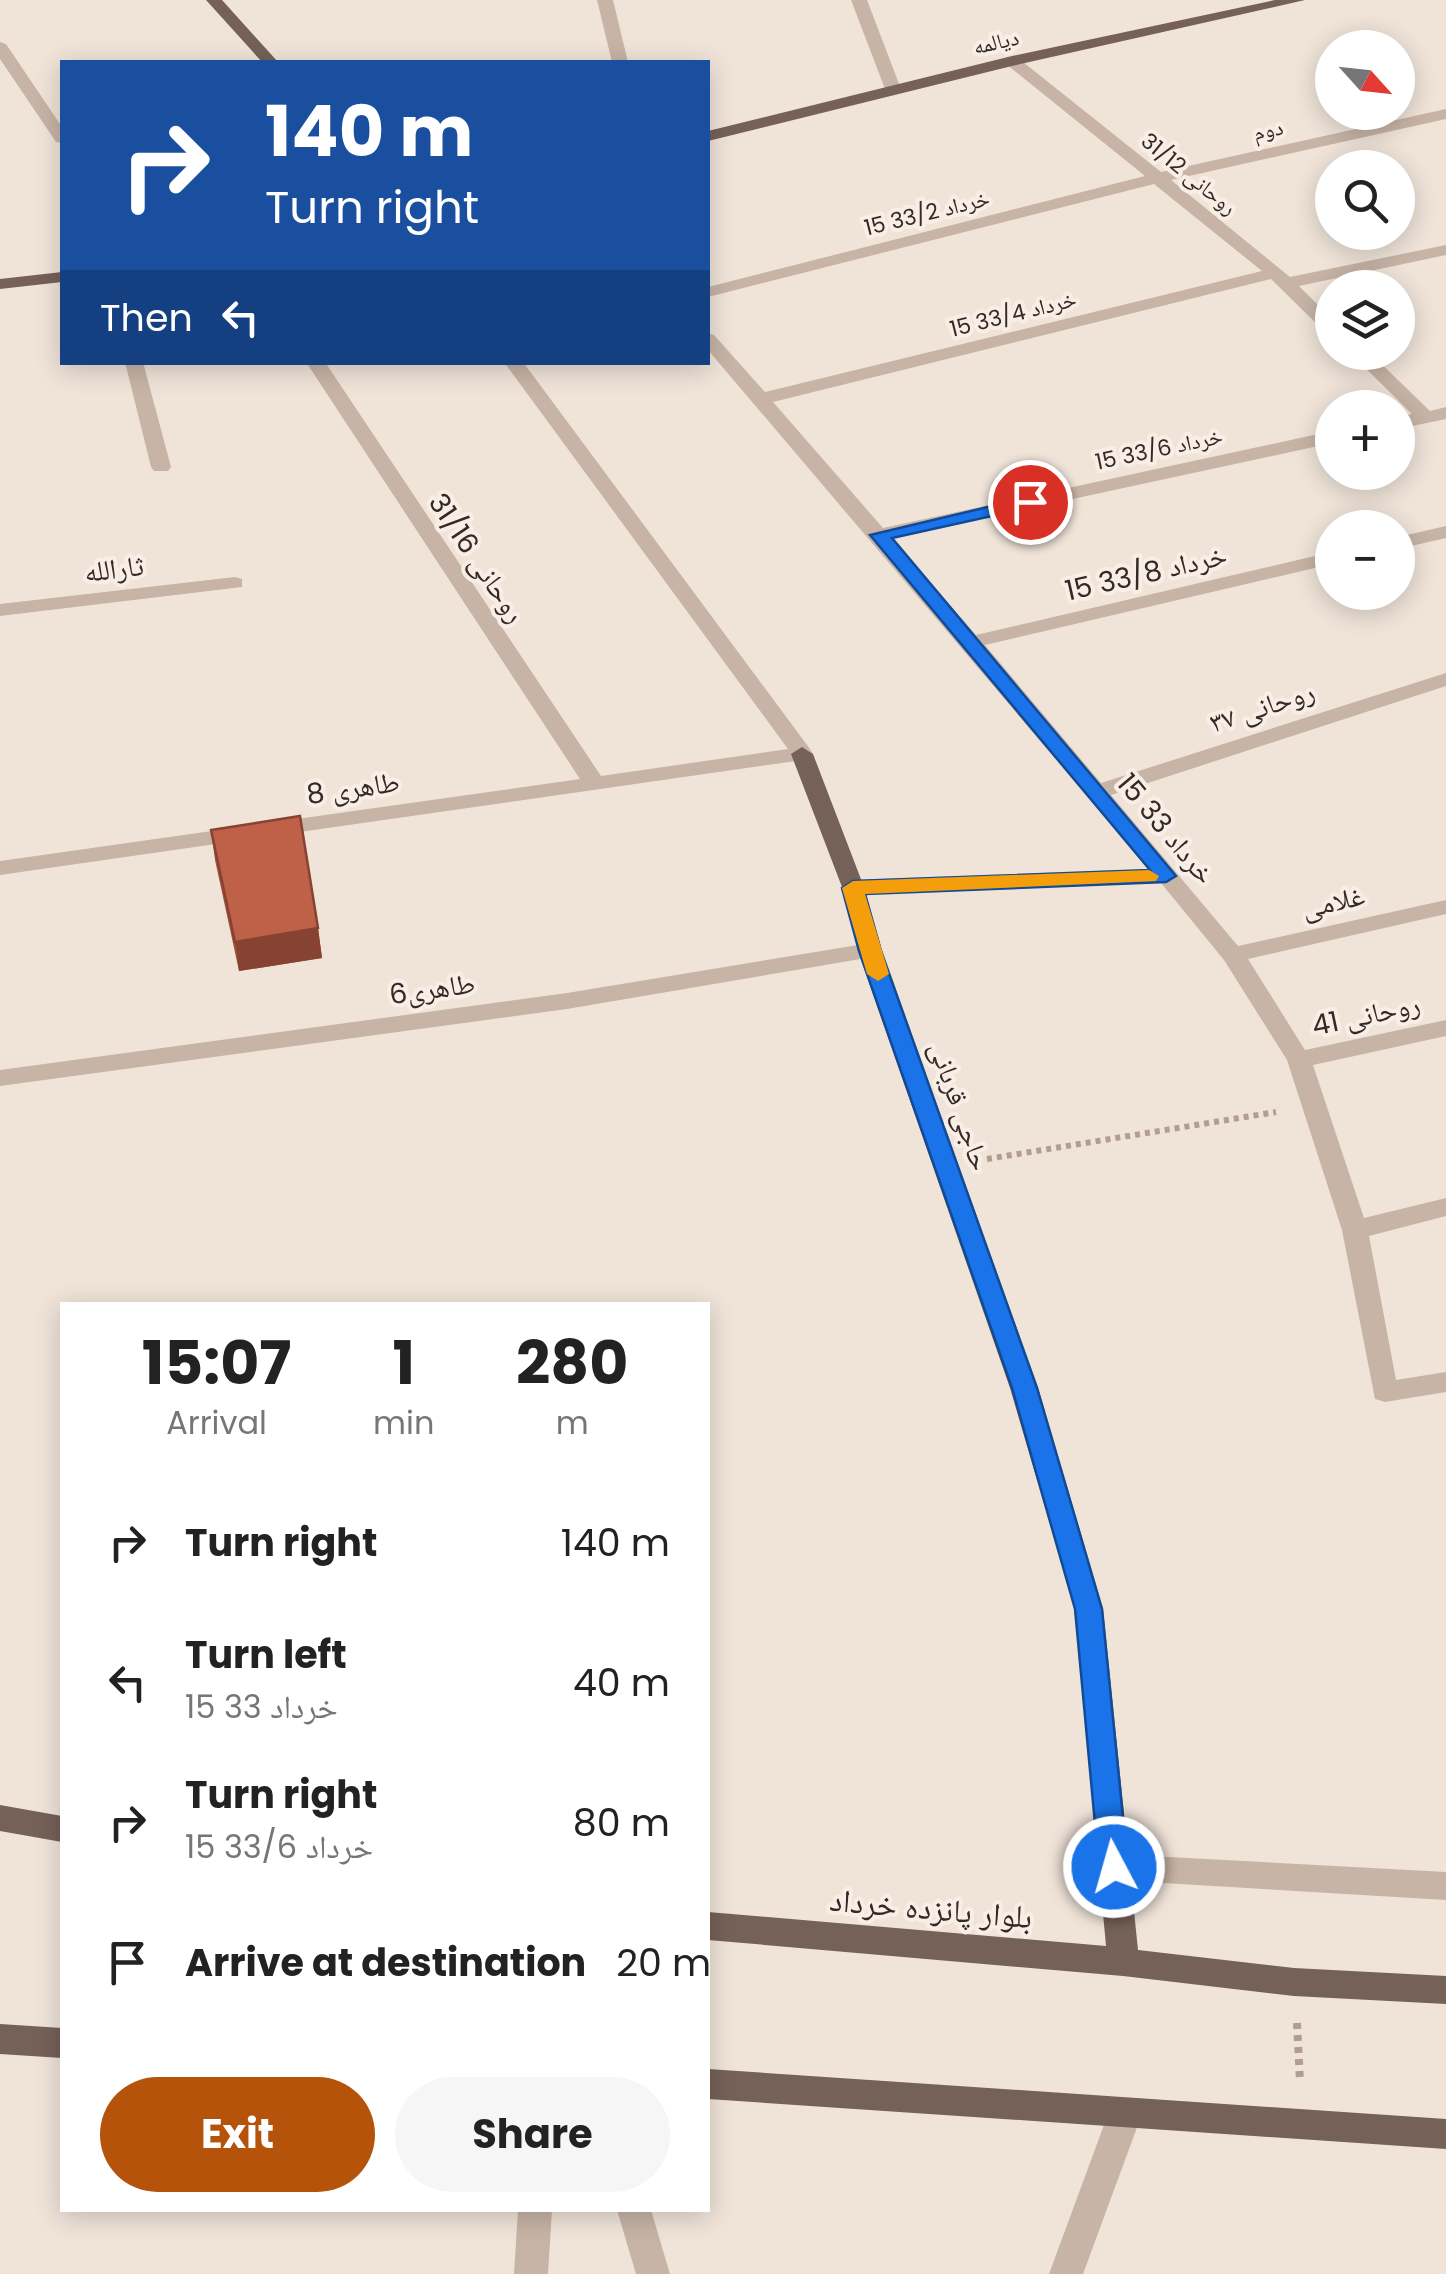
<!DOCTYPE html>
<html lang="en">
<head>
<meta charset="utf-8">
<style>
  :root { --surface:#fff; --page:#f6f6f6; --text:#222; --muted:#767676; --accent:#b45309 }
  body { margin:0; font-family:Poppins,"Noto Naskh Arabic",sans-serif; background:var(--page); color:var(--text); height:100vh; display:flex; flex-direction:column; font-size:38px; white-space:nowrap }
  * { box-sizing:border-box; margin:0 }
  p { font-size:32px; color:var(--muted) }
  .icon { flex:none; width:55px; height:55px; fill:none; stroke:currentColor; stroke-width:2; stroke-linecap:round; stroke-linejoin:round }
  .map { position:relative; flex:1; overflow:hidden }
  .side { position:absolute; left:60px; top:1302px; width:650px; height:910px; display:flex; flex-direction:column; background:var(--surface); border-radius:0px; box-shadow:0 5px 25px #0003 }
  .side>* { flex:none }
  .hud { position:absolute; left:60px; top:60px; width:650px; height:305px; border-radius:0px; box-shadow:0 5px 25px #0003; background:#1a4fa0; color:#fff; overflow:hidden }
  .needle { width:65px; rotate:117deg }
  .tools { position:absolute; left:1315px; top:30px; display:grid; gap:20px }
  .tools a { display:grid; place-items:center; width:100px; height:100px; border-radius:50%; background:var(--surface); box-shadow:0 5px 25px #0003; font-size:50px }
  .pin { position:absolute; display:grid; place-items:center; width:85px; height:85px; color:#fff; margin:-42px; border:5px solid #fff; border-radius:50%; box-shadow:0 2px 10px #0007 }
  .me { position:absolute; width:110px; margin:-55px; rotate:354deg; stroke-linejoin:round; filter:drop-shadow(0 0 8px #0008) }
  .turn { display:flex; align-items:center; gap:35px; height:210px; padding:0 40px; font-size:45px }
  .turn .icon { width:130px; height:130px; stroke-width:2.5 }
  .turn b { display:block; font-size:70px; line-height:85px }
  .then { display:flex; align-items:center; height:95px; padding:0 40px; background:#0003; gap:20px; font-size:38px }
  .eta { display:flex; justify-content:space-evenly; align-items:center; height:170px; text-align:center }
  .eta b { font-size:60px; font-weight:700; line-height:70px }
  .action { display:flex; gap:20px; margin-top:auto; padding:20px 40px }
  .action a { flex:1; height:115px; border-radius:60px; background:var(--accent); color:#fff; font-size:40px; font-weight:700; line-height:115px; text-align:center }
  .action a+a { background:var(--page); color:var(--text) }
  ul { padding:0; list-style:none }
  li { display:flex; align-items:center; gap:30px; height:140px; padding:0 40px }
  li div { flex:1 }
  li b { display:block; font-size:38px }
  li em { font-style:normal }
  .map>svg:first-child { display:block }
  .lines { fill:none; stroke-linecap:round; stroke-linejoin:round }
  .path-far1 { stroke:#b29e91; stroke-width:6; stroke-dasharray:5 5; stroke-linecap:butt }
  .path { stroke:#b29e91; stroke-width:8; stroke-dasharray:6 6; stroke-linecap:butt }
  .minor { fill:#c7b4a6; fill-rule:evenodd }
  .major { fill:#756158; fill-rule:evenodd }
  .wall { fill:#a4533e }
  .shaded-wall { fill:#864332 }
  .building { fill:#bf6048; stroke:#864332; stroke-width:2.5 }
  .route { fill:#1a73e8; stroke:#114b97; stroke-width:2.5 }
  .slow { fill:#f59e0b }
  .labels { text-anchor:middle; dominant-baseline:central; stroke-width:8; stroke-linejoin:round; paint-order:stroke }
  .far-street-label { font-size:22px; fill:#332a27; stroke:#f8eee5 }
  .street-label { font-size:28px; fill:#332a27; stroke:#f8eee5 }
  .near-street-label { font-size:32px; fill:#332a27; stroke:#f8eee5 }
</style>
</head>
<body>
<div class="map">
<svg width="1446" height="2274" viewBox="0 0 1446 2274">
  <rect width="100%" height="100%" fill="#f0e4d9"/>
  <g class="lines">
    <path class="path-far1" d="M987,1159l289,-47"/>
    <path class="path" d="M1297,2023l3,58"/>
    <path class="minor" d="M597,0h16l15,62h-16z
      M851,0h16l34,89 -2,3 -14,-3z
      M0,42l6,2 56,83v16l-6,-1 -56,-83z
      M1006,58h12l143,114 285,-63v10l-275,61 119,97 156,-32v10l-147,31 33,33v15l-6,-1 -55,-54 -498,123 110,126 449,-97v12l-440,95 84,97 356,-83v12l-347,81 116,138 345,-110v13l-335,109 127,151 208,-46v14l-198,45 57,91 141,-30v16l-133,29 51,153 82,-20v18l-77,20 27,144 50,-8v20l-61,10 -10,-3 -33,-169 -55,-170 -63,-100 -63,-77 -308,11 -11,-7 11,-7 296,-11 -441,-519v-17l6,2 51,57 497,-121 -108,-87 -446,113v-10l437,-111 -139,-112z
      M1349,352h20l61,59 16,-4v12l-48,10v-12l14,-3z
      M125,362h18l28,105 -3,4h-14l-3,-4z
      M306,362h19l276,414 187,-27 -284,-387h19l287,387 3,5 -3,5 -810,116v-14l580,-82z
      M1446,526v12l-48,11v-12z
      M235,577l7,2v8l-242,29v-12z
      M870,943l12,8 -4,5 -311,53 -567,77v-16l567,-77z
      M1113,1854l333,18v28l-333,-20 -11,-4 -5,-9 5,-9z
      M1125,2099l12,4 5,11 -59,160h-34l59,-160 5,-11z
      M518,2210h34l-4,64h-34z
      M617,2210h34l19,64h-34z"/>
    <path class="major" d="M206,0h16l56,62h-16z
      M1275,0h30l-293,66 -304,75v-10l304,-75z
      M62,272v10l-62,7v-10z
      M802,747l11,7 51,133 18,64 156,437 65,221 35,341 156,18 152,8v28l-152,-8 -171,-20 -415,-36v-28l398,34 -31,-337 -65,-221 -152,-437 -16,-64 -51,-133z
      M0,1805l62,11v26l-62,-11z
      M0,2024l62,4v30l-62,-4z
      M708,2069l738,50v30l-738,-50z"/>
  </g>
  <path class="wall" d="M211,830l107,98 4,30 -83,13 -24,-111z"/>
  <path class="shaded-wall" d="M318,928l4,30 -83,13 -4,-29z"/>
  <path class="building" d="M300,816l18,112 -83,14 -24,-112z"/>
  <path class="route" d="M1030,497l9,5 -2,4 -145,32 284,338 -10,6 -301,12 16,57 156,437 65,221 26,258 -5,8 -9,4 -10,-4 -5,-8 -24,-258 -63,-221 -153,-437 -17,-63 11,-7 297,-11 -280,-335z"/>
  <path class="slow" d="M1149,870l10,6 -3,5 -291,13 24,80 -11,7 -11,-7 -25,-86 11,-7z"/>
  <g class="labels">
    <g class="far-street-label">
      <text transform="translate(996 42) rotate(-13)">دیالمه</text>
      <text transform="translate(1268 130) rotate(-13)">دوم</text>
      <text transform="translate(1189 174) rotate(39)">روحانی 31/12</text>
      <text transform="translate(927 213) rotate(-14)">15 خرداد 33/2</text>
      <text transform="translate(1013 314) rotate(-14)">15 خرداد 33/4</text>
      <text transform="translate(1159 449) rotate(-12)">15 خرداد 33/6</text>
    </g>
    <g class="street-label">
      <text transform="translate(477 558) rotate(56)">روحانی 31/16</text>
      <text transform="translate(114 569) rotate(-7)">ثارالله</text>
      <text transform="translate(1146 573) rotate(-13)">15 خرداد 33/8</text>
      <text transform="translate(1262 707) rotate(-18)">روحانی ۳۷</text>
      <text transform="translate(353 788) rotate(-8)">طاهری 8</text>
      <text transform="translate(1166 829) rotate(50)">15 خرداد 33</text>
      <text transform="translate(1333 902) rotate(-13)">غلامی</text>
      <text transform="translate(432 989) rotate(-8)">طاهری6</text>
      <text transform="translate(1366 1015) rotate(-12)">روحانی 41</text>
      <text transform="translate(960 1106) rotate(71)">حاجی قربانی</text>
    </g>
    <g class="near-street-label">
      <text transform="translate(931 1908) rotate(5)">بلوار پانزده خرداد</text>
    </g>
  </g>
</svg>
<div class="tools">
<a><svg class="needle" viewBox="-14 -14 28 28"><path d="M0-13l5 13h-10z" fill="#e53935"/><path d="M0 13l5-13h-10z" fill="#767676"/></svg></a>
<a><svg class="icon" aria-label="search" viewBox="0 0 24 24"><circle cx="10" cy="10" r="6"/><path d="M15 15l6 6"/></svg></a>
<a><svg class="icon" aria-label="layers" viewBox="0 0 24 24"><path d="M12 4l9 5-9 5-9-5zM3 14l9 5 9-5"/></svg></a>
<a>+</a>
<a>−</a>
</div>
<div class="pin" style="left:1030px;top:502px;background:#d93025"><svg class="icon" aria-label="arrive" viewBox="0 0 24 24"><path d="M6 21V4h12l-3 4 3 4H6"/></svg></div>
<svg class="me" style="left:1114px;top:1867px" viewBox="-20 -20 40 40"><circle r="17" fill="#1a73e8" stroke="#fff" stroke-width="3"/><path d="M0-11L8 9 0 5-8 9z" fill="#fff"/></svg>
<div class="hud">
<div class="turn"><svg class="icon" aria-label="right" viewBox="0 0 24 24"><path d="M7 20v-9h11M14 6l5 5-5 5"/></svg><div><b>140 m</b>Turn right</div></div>
<div class="then">Then<svg class="icon" aria-label="left" viewBox="0 0 24 24"><path d="M17 20v-9H6M10 6l-5 5 5 5"/></svg></div>
</div>
<section class="side">
<div class="eta">
<div><b>15:07</b><p>Arrival</p></div>
<div><b>1</b><p>min</p></div>
<div><b>280</b><p>m</p></div>
</div>
<ul>
<li><svg class="icon" aria-label="right" viewBox="0 0 24 24"><path d="M7 20v-9h11M14 6l5 5-5 5"/></svg><div><b>Turn right</b></div><em>140 m</em></li>
<li><svg class="icon" aria-label="left" viewBox="0 0 24 24"><path d="M17 20v-9H6M10 6l-5 5 5 5"/></svg><div><b>Turn left</b><p>15 خرداد 33</p></div><em>40 m</em></li>
<li><svg class="icon" aria-label="right" viewBox="0 0 24 24"><path d="M7 20v-9h11M14 6l5 5-5 5"/></svg><div><b>Turn right</b><p>15 خرداد 33/6</p></div><em>80 m</em></li>
<li><svg class="icon" aria-label="arrive" viewBox="0 0 24 24"><path d="M6 21V4h12l-3 4 3 4H6"/></svg><div><b>Arrive at destination</b></div><em>20 m</em></li>
</ul>
<div class="action"><a>Exit</a><a>Share</a></div>
</section>
</div>
</body>
</html>
